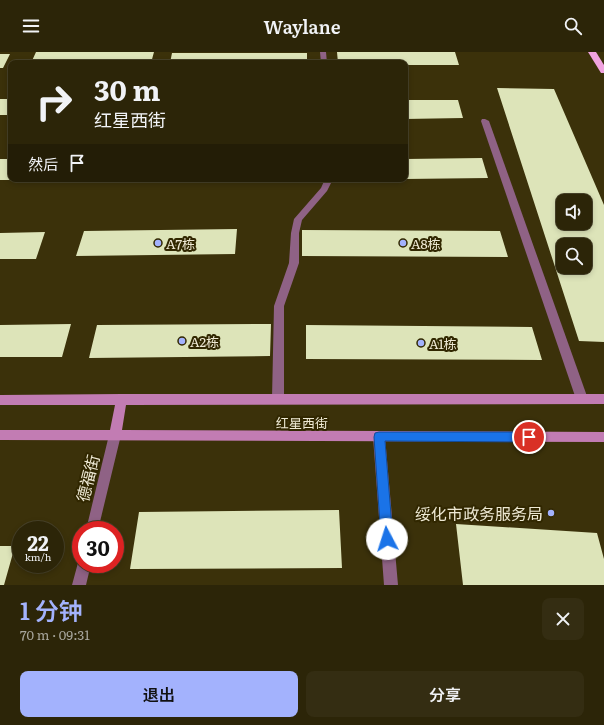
<!DOCTYPE html>
<html lang="zh">
<head>
<meta charset="utf-8">
<style>
  :root { --surface:#2c2508; --page:#342d12; --text:#f1f3f6; --muted:#a6a59c; --line:#484229; --accent:#a3b2fd }
  body { margin:0; font-family:Literata,"Noto Sans SC",serif; background:var(--page); color:var(--text); height:100vh; display:flex; flex-direction:column; font-size:15px; white-space:nowrap }
  * { box-sizing:border-box; margin:0 }
  p { font-size:13px; color:var(--muted) }
  .icon { flex:none; width:22px; height:22px; fill:none; stroke:currentColor; stroke-width:2; stroke-linecap:round; stroke-linejoin:round }
  .map { position:relative; height:533px; overflow:hidden }
  .panel { display:flex; flex-direction:column; background:var(--surface); flex:1 }
  .panel>* { flex:none }
  .banner { position:absolute; left:8px; top:8px; width:400px; height:122px; border-radius:8px; box-shadow:0 2px 6px #0003,0 0 0 1px var(--line); background:#2c2508; color:var(--text); overflow:hidden }
  .controls { position:absolute; left:556px; top:142px; display:grid; gap:8px }
  .controls a { display:grid; place-items:center; width:36px; height:36px; border-radius:8px; background:var(--surface); box-shadow:0 2px 6px #0003,0 0 0 1px var(--line); font-size:20px }
  .speed { position:absolute; left:12px; top:469px; display:flex; gap:8px; font-size:20px; font-weight:700; text-align:center }
  .speed>* { display:grid; place-content:center; width:52px; height:52px; border-radius:50%; background:var(--surface); box-shadow:0 2px 6px #0003,0 0 0 1px var(--line); line-height:1 }
  .speed small { font-size:10px; font-weight:400 }
  .speed .limit { border:6px solid #d22; background:#fff; color:#111 }
  .pin { position:absolute; display:grid; place-items:center; width:34px; height:34px; color:#fff; margin:-17px; border:2px solid #fff; border-radius:50%; box-shadow:0 1px 4px #0007 }
  .me { position:absolute; width:44px; margin:-22px; rotate:355deg; stroke-linejoin:round; filter:drop-shadow(0 0 3px #0008) }
  .turn { display:flex; align-items:center; gap:14px; height:84px; padding:0 20px; font-size:18px }
  .turn .icon { width:52px; height:52px; stroke-width:2.5 }
  .turn b { display:block; font-size:28px; line-height:34px }
  .then { display:flex; align-items:center; height:38px; padding:0 20px; background:#0003; gap:8px; font-size:15px }
  .round { display:grid; place-items:center; flex:none; width:42px; height:42px; border-radius:8px; background:var(--page) }
  .head { display:flex; align-items:center; justify-content:space-between; height:68px; padding:0 20px }
  h1 { font-size:24px; font-weight:600; line-height:30px; color:var(--accent) }
  .cta { display:flex; gap:8px; margin-top:auto; padding:8px 20px }
  .cta a { flex:1; height:46px; border-radius:8px; background:var(--accent); color:#111; font-size:16px; font-weight:600; line-height:46px; text-align:center }
  .cta a+a { background:var(--page); color:var(--text) }
  header { display:flex; justify-content:space-between; align-items:center; height:52px; padding:0 20px; background:var(--surface); font-size:18px; font-weight:600 }
  .map>svg:first-child { display:block }
  .building { fill:#dde4b9; fill-rule:evenodd }
  .lines { fill:none; stroke-linecap:round; stroke-linejoin:round }
  .service { fill:#8f6285; fill-rule:evenodd }
  .minor { fill:#8f6285; fill-rule:evenodd }
  .secondary { fill:#c27cb3; fill-rule:evenodd }
  .trunk { fill:#f0a2df; fill-rule:evenodd }
  .route { fill:#1a73e8; stroke:#114b97 }
  .poi-dot { fill:#a3b2fd; stroke:#312700; stroke-width:1.5 }
  .labels { text-anchor:middle; dominant-baseline:central; stroke-width:4; stroke-linejoin:round; paint-order:stroke }
  .poi-label { font-size:13px; fill:#eee9d4; stroke:#312700; text-anchor:start }
  .street-label { font-size:13px; fill:#eee9d4; stroke:#312700 }
  .near-street-label { font-size:16px; fill:#eee9d4; stroke:#312700 }
  .near-poi-label { font-size:16px; fill:#eee9d4; stroke:#312700; text-anchor:end }
</style>
</head>
<body>
<header><svg class="icon" aria-label="menu" viewBox="0 0 24 24"><path d="M4 6h16M4 12h16M4 18h16"/></svg>Waylane<svg class="icon" aria-label="search" viewBox="0 0 24 24"><circle cx="10" cy="10" r="6"/><path d="M15 15l6 6"/></svg></header>
<div class="map">
<svg width="604" height="533" viewBox="0 0 604 533">
  <rect width="100%" height="100%" fill="#3b310a"/>
  <path class="building" d="M36,0h118l-3,11h-120z
    M337,0h118l4,13h-54v-2h-67z
    M172,1h135v10h-137z
    M0,2h10l-7,14h-3z
    M497,36l57,1 50,116v137l-25,-1zM563,149h22v22h-22zM563,193h22v22h-22z
    M0,47h11v16h-11z
    M405,48h53l5,18 -58,1z
    M482,106l6,20 -83,1v-20z
    M0,107h11v21h-11z
    M237,177l-2,25 -159,2 8,-25z
    M302,178l198,1 8,26 -206,-1z
    M45,180l-9,27h-36v-26z
    M71,272l-9,33h-62v-32z
    M271,272l-1,32 -181,2 8,-33z
    M306,273l226,2 10,33 -236,-1z
    M339,458l3,58 -212,1 9,-57z
    M456,472l141,9 7,26v26h-141z
    M0,494h15l-11,39h-4z"/>
  <g class="lines">
    <path class="service" d="M482,67h3l4,2 99,278 -2,3 -4,2 -4,-2 -2,-3 -95,-278z"/>
    <path class="minor" d="M320,0h6l1,11h-6z
      M325,127h8l-6,12 -25,29 -3,13v30l-15,43v92l-2,3 -4,2 -4,-2 -2,-3 2,-92 15,-43 2,-30 3,-14 27,-31z
      M115,378l4,1 2,4 -23,95h-12l23,-95 2,-4z
      M379,380l4,1 2,4 13,148h-14l-11,-148 2,-4z
      M79,507h2v5h10l-5,21h-14z"/>
    <path class="secondary" d="M122,342h482v10l-478,1 -4,25 482,2v10l-604,-2v-10h110l5,-25h-115v-10z"/>
    <path class="trunk" d="M588,0h8l8,13v8h-3z"/>
  </g>
  <path class="route" d="M379,380h150l4,2 1,3 -1,3 -4,2 -144,-1 8,98 -2,4 -4,2 -4,-2 -2,-4 -7,-102 1,-4z"/>
  <g class="poi-dot">
    <circle cx="158" cy="191" r="4"/>
    <circle cx="403" cy="191" r="4"/>
    <circle cx="182" cy="289" r="4"/>
    <circle cx="421" cy="291" r="4"/>
    <circle cx="551" cy="461" r="4"/>
  </g>
  <g class="labels">
    <g class="poi-label">
      <text x="166" y="191">A7栋</text>
      <text x="411" y="191">A8栋</text>
      <text x="190" y="289">A2栋</text>
      <text x="429" y="291">A1栋</text>
    </g>
    <g class="street-label">
      <text x="302" y="370">红星西街</text>
    </g>
    <g class="near-street-label">
      <text transform="translate(87 426) rotate(-76)">德福街</text>
    </g>
    <g class="near-poi-label">
      <text x="543" y="461">绥化市政务服务局</text>
    </g>
  </g>
</svg>
<div class="controls">
<a><svg class="icon" aria-label="sound" viewBox="0 0 24 24"><path d="M4 9h4l5-4v14l-5-4H4zM17 9q2 3 0 6"/></svg></a>
<a><svg class="icon" aria-label="search" viewBox="0 0 24 24"><circle cx="10" cy="10" r="6"/><path d="M15 15l6 6"/></svg></a>
</div>
<div class="speed"><div>22<small>km/h</small></div><div class="limit">30</div></div>
<div class="pin" style="left:529px;top:385px;background:#d93025"><svg class="icon" aria-label="arrive" viewBox="0 0 24 24"><path d="M6 21V4h12l-3 4 3 4H6"/></svg></div>
<svg class="me" style="left:387px;top:487px" viewBox="-20 -20 40 40"><circle r="19" fill="#fff"/><path d="M0-13L10 11 0 6-10 11z" fill="#1a73e8"/></svg>
<div class="banner">
<div class="turn"><svg class="icon" aria-label="right" viewBox="0 0 24 24"><path d="M7 20v-9h11M14 6l5 5-5 5"/></svg><div><b>30 m</b>红星西街</div></div>
<div class="then">然后<svg class="icon" aria-label="arrive" viewBox="0 0 24 24"><path d="M6 21V4h12l-3 4 3 4H6"/></svg></div>
</div>
</div>
<section class="panel">
<div class="head"><div><h1>1 分钟</h1><p>70 m · 09:31</p></div><a class="round"><svg class="icon" aria-label="close" viewBox="0 0 24 24"><path d="M6 6l12 12M18 6L6 18"/></svg></a></div>
<div class="cta"><a>退出</a><a>分享</a></div>
</section>
</body>
</html>
